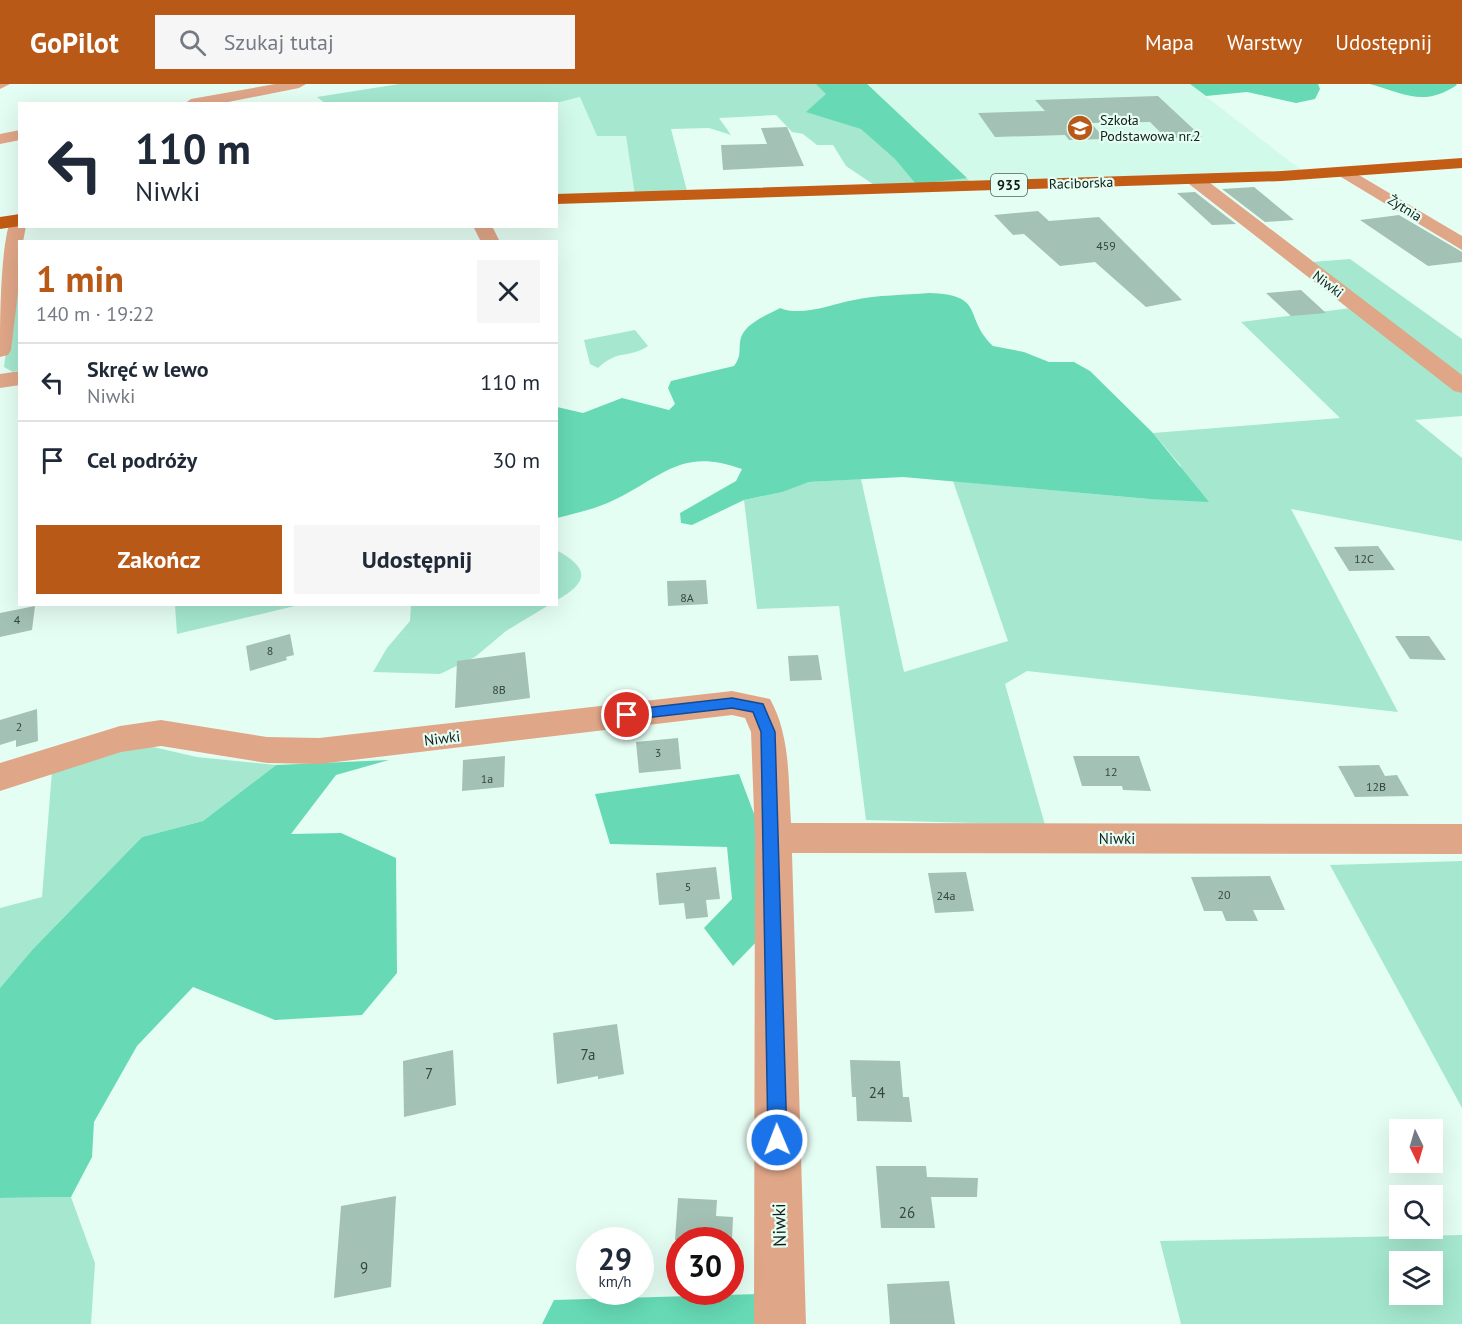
<!DOCTYPE html>
<html lang="pl">
<head>
<meta charset="utf-8">
<style>
  :root { --surface:#fff; --page:#f6f6f7; --text:#1f2937; --muted:#747a83; --line:#e0e1e3; --accent:#b95918 }
  body { margin:0; font-family:"PT Sans",sans-serif; background:var(--page); color:var(--text); height:100vh; display:flex; flex-direction:column; font-size:22px; white-space:nowrap }
  * { box-sizing:border-box; margin:0 }
  p { font-size:20px; color:var(--muted) }
  .icon { flex:none; width:33px; height:33px; fill:none; stroke:currentColor; stroke-width:2; stroke-linecap:round; stroke-linejoin:round }
  .map { position:relative; flex:1; overflow:hidden }
  .drawer { position:absolute; left:18px; top:156px; width:540px; height:366px; display:flex; flex-direction:column; background:var(--surface); border-radius:0px; box-shadow:0 6px 24px #0002 }
  .drawer>* { flex:none }
  .top-card { position:absolute; left:18px; top:18px; width:540px; height:126px; border-radius:0px; box-shadow:0 6px 24px #0002; background:#fff; color:var(--text); overflow:hidden }
  .needle { width:39px; rotate:175deg }
  .buttons { position:absolute; left:1389px; top:1035px; display:grid; gap:12px }
  .buttons a { display:grid; place-items:center; width:54px; height:54px; border-radius:0px; background:var(--surface); box-shadow:0 6px 24px #0002; font-size:30px }
  .speed { position:absolute; left:576px; top:1143px; display:flex; gap:12px; font-size:30px; font-weight:700; text-align:center }
  .speed>* { display:grid; place-content:center; width:78px; height:78px; border-radius:50%; background:var(--surface); box-shadow:0 6px 24px #0002; line-height:1 }
  .speed small { font-size:15px; font-weight:400 }
  .speed .limit { border:9px solid #d22; background:#fff; color:#111 }
  .pin { position:absolute; display:grid; place-items:center; width:51px; height:51px; color:#fff; margin:-26px; border:3px solid #fff; border-radius:50%; box-shadow:0 2px 6px #0007 }
  .me { position:absolute; width:66px; margin:-33px; rotate:359deg; stroke-linejoin:round; filter:drop-shadow(0 0 4px #0008) }
  .turn { display:flex; align-items:center; gap:21px; height:126px; padding:0 18px; font-size:27px }
  .turn .icon { width:78px; height:78px; stroke-width:2.5 }
  .turn b { display:block; font-size:42px; line-height:51px }
  .round { display:grid; place-items:center; flex:none; width:63px; height:63px; border-radius:0px; background:var(--page) }
  .overview { display:flex; align-items:center; justify-content:space-between; height:102px; padding:0 18px }
  h1 { font-size:36px; font-weight:600; line-height:45px; color:var(--accent) }
  .button { display:flex; gap:12px; margin-top:auto; padding:12px 18px }
  .button a { flex:1; height:69px; border-radius:0px; background:var(--accent); color:#fff; font-size:24px; font-weight:600; line-height:69px; text-align:center }
  .button a+a { background:var(--page); color:var(--text) }
  ul { padding:0; list-style:none }
  li { display:flex; align-items:center; gap:18px; height:78px; padding:0 18px; border-top:2px solid var(--line) }
  li div { flex:1 }
  li b { display:block; font-size:22px }
  li em { font-style:normal }
  header { display:flex; align-items:center; gap:36px; box-sizing:border-box; height:84px; padding:0 30px; background:var(--accent); color:#fff }
  header strong { font-size:28px }
  nav { display:flex; gap:33px; margin-inline-start:auto; font-size:21px }
  .search { width:420px; height:54px; background:var(--page); display:flex; align-items:center; gap:15px; box-sizing:border-box; padding:0 21px; border-radius:0px; color:var(--muted); font-size:22px }
  .map>svg:first-child { display:block }
  .built { fill:#d2faea }
  .green { fill:#a5e8cf; fill-rule:evenodd }
  .forest { fill:#67dab5 }
  .building { fill:#a3c1b5 }
  .lines { fill:none; stroke-linecap:round; stroke-linejoin:round }
  .minor { fill:#e0a688; fill-rule:evenodd }
  .major { fill:#c35c14; fill-rule:evenodd }
  .route { fill:#1a73e8; stroke:#114b97; stroke-width:1.5 }
  .labels { text-anchor:middle; dominant-baseline:central; stroke-width:4.5; stroke-linejoin:round; paint-order:stroke }
  .number-label { font-size:12px; fill:#364640 }
  .far-poi-label { font-size:14px; fill:#121d19; stroke:#e5fef4; text-anchor:start }
  .far-street-label { font-size:14px; fill:#121d19; stroke:#e5fef4 }
  .shield { fill:#e5fef4; stroke:#51605b; stroke-width:1.5 }
  .shield-label { font-size:14px; font-weight:bold; fill:#121d19 }
  .street-label { font-size:15px; fill:#121d19; stroke:#e5fef4 }
  .near-number-label { font-size:15px; fill:#364640 }
  .near-street-label { font-size:18px; fill:#121d19; stroke:#e5fef4 }
</style>
</head>
<body>
<header>
<strong>GoPilot</strong>
<div class="search"><svg class="icon" aria-label="search" viewBox="0 0 24 24"><circle cx="10" cy="10" r="6"/><path d="M15 15l6 6"/></svg>Szukaj tutaj</div>
<nav><a>Mapa</a><a>Warstwy</a><a>Udostępnij</a></nav>
</header>
<div class="map">
<svg width="1462" height="1240" viewBox="0 0 1462 1240">
  <rect width="100%" height="100%" fill="#e5fef4"/>
  <path class="built" d="M867,0h323l111,86 -330,12z
    M581,13l16,39h29l9,60 -78,3 -1,-95h-4z"/>
  <path class="green" d="M399,0h468l108,102 -95,3 -34,-23 -13,-21h-16l-14,-11 -11,-2 -16,-17 -57,3 12,17 -22,-7 -38,1 17,66 -53,1 -9,-60h-29l-17,-39 -28,7h-226l-9,-7z
    M1350,175l112,80v77l-47,4 47,38v83l-171,-32 107,203 -371,-41 -22,13 40,141 -179,-5 -27,-214 -82,3 -13,-109 32,-7 33,-11 52,-3 43,193 104,-31 -55,-160 196,18 32,-33 -28,-33 187,-15 -99,-96 126,-16 -55,-44z
    M19,206v80l-6,2 -9,-5 10,-76z
    M635,246l13,16c-20,13 -30,3 -50,22l-8,-4 -6,-24z
    M556,466c34,18 33,32 1,50z
    M175,521v-1l124,1 -122,29z
    M411,521h138l-43,26 -31,26 -35,17 -67,-2 14,-24 23,-27z
    M140,660l57,13 79,8 -73,56 -61,16 -110,113 -32,38v-80l42,-11 10,-126z
    M1462,777v247l-132,-243z
    M71,1113l24,66 -4,61h-91v-126z
    M1462,1151v89h-281l-21,-83zM1400,1178h32v32h-32z"/>
  <path class="forest" d="M816,0h51l100,94 -51,6 -21,-25 -34,-30 -55,-17 20,-18z
    M1190,0h128l2,5 -5,10 -19,4 -49,-11 -41,4z
    M1370,0h86l1,1c-33,22 -52,9 -87,-1z
    M929,209c58,2 33,23 64,53l31,6 25,10h25l16,9 63,62 56,69 -60,-3 -246,-22 -94,5 -27,10 -38,8 -52,25 -11,-2 -1,-10 56,-32 6,-12c-61,-22 -78,7 -128,31 -18,9 -38,13 -57,18v-111l26,6 39,-15 47,12 6,-6 -7,-16 3,-7 63,-15c7,-9 5,-14 6,-24 2,-18 26,-26 40,-34 22,9 52,-4 74,-8 24,-5 50,-5 75,-7z
    M389,676l-53,15 -45,59 50,-1 55,25 1,115 -35,42 -87,5 -82,-33 -56,59 -43,76 -2,35 -21,40 -71,1v-210l32,-38 110,-113 61,-16 73,-56z
    M739,690l25,66 -4,98 -27,28 -29,-38 28,-29 -5,-52 -117,-3 -15,-50z
    M759,1210l-1,30h-216l12,-24z"/>
  <path class="building" d="M1158,12l44,41 -36,1 -16,-16 -59,1 14,16 -36,1 -4,-5 -70,2 -17,-24 67,-2 -10,-11z
    M787,43l17,39 -81,4 -2,-25 46,-1 -6,-16z
    M1254,103l40,33 -29,2 -43,-33z
    M1195,108l41,32 -24,1 -35,-32z
    M1038,127l11,10 50,-4 83,83 -36,7 -51,-45 -35,4 -36,-32 -11,1 -19,-20z
    M1399,131l63,37v10l-34,4 -68,-46z
    M1301,206l25,23 -35,3 -25,-23z
    M1378,462l17,24 -46,1 -15,-24z
    M706,496l2,24 -40,2 -1,-25z
    M35,522l-3,24 -32,7v-24z
    M290,550l4,21 -8,2 1,3 -37,11 -4,-25z
    M1395,552h34l17,24 -36,-1z
    M525,568l5,46 -75,10 2,-47z
    M818,571l4,25 -32,1 -2,-25z
    M37,625l1,32 -22,6v-7l-16,5v-25z
    M678,654l3,31 -42,4 -3,-31z
    M505,672l-1,31 -42,4 1,-31z
    M1073,672h66l12,35 -28,-1 -1,-4h-40z
    M1379,681l6,11 12,-1 12,21 -54,1 -17,-31z
    M716,783l4,32 -14,1 2,17 -22,2 -2,-16 -25,2 -3,-32z
    M966,788l8,39 -39,2 -7,-40z
    M1270,792l15,34h-32l5,11h-32l-4,-10h-18l-13,-34z
    M617,940l7,50 -26,5v-3l-41,8 -4,-51z
    M453,966l3,55 -52,12 -1,-56z
    M850,976l50,1 3,36h6l3,25 -55,-1 -1,-24h-4z
    M876,1082h50l1,11 51,1 -1,19h-46l4,31h-54z
    M396,1112l-5,91 -57,11 7,-92z
    M678,1114l39,2 -1,16 17,1 -1,23h-57z
    M949,1197l6,43h-65l-3,-40z"/>
  <g class="lines">
    <path class="minor" d="M0,0h10l-10,5z
      M275,0h31l-7,4 -81,16h-34l7,-5z
      M20,46v10l-20,4v-10z
      M1347,84l115,68v14l-121,-73 -3,-4z
      M1195,91l6,1 261,199v18l-8,-2 -265,-207 -3,-4z
      M19,130l1,12h6l-3,16h-3v34l-9,74 -3,5 -8,2c0,-35 0,-114 12,-141z
      M473,142h19l8,16h-19z
      M20,287v14l-20,3v-14z
      M732,607l38,8c21,38 18,81 21,124l671,1v30l-670,-1 14,471h-52l1,-486 -4,-106 -6,-14 -13,-3 -413,49 -52,-1 -106,-17 -40,6 -121,39v-28l120,-37 41,-6 106,17 52,1z"/>
    <path class="major" d="M1462,74v10l-180,13 -726,23v-10l726,-23z
      M20,130v12l-20,3v-12z"/>
  </g>
  <path class="route" d="M732,614l31,6 12,28 12,408 -3,7 -7,3 -6,-3 -3,-7 -7,-408 -8,-20 -21,-4 -105,12 -7,-5 7,-5z"/>
  <defs>
    <g id="school-disc" transform="scale(1.35)"><circle r="9.5" fill="#b95918" stroke="#e5fef4"/><path d="M0-5L7-2L0 1L-7-2ZM-4 1L0 2.5L4 1V4Q0 6-4 4Z" fill="#fff"/></g>
  </defs>
  <g fill-rule="evenodd">
    <use href="#school-disc" x="1080" y="44"/>
  </g>
  <g class="labels">
    <g class="number-label">
      <text x="1106" y="161">459</text>
      <text x="1364" y="474">12C</text>
      <text x="687" y="513">8A</text>
      <text x="17" y="535">4</text>
      <text x="270" y="566">8</text>
      <text x="499" y="605">8B</text>
      <text x="19" y="642">2</text>
      <text x="658" y="668">3</text>
      <text x="1111" y="687">12</text>
      <text x="487" y="694">1a</text>
      <text x="1376" y="702">12B</text>
      <text x="688" y="802">5</text>
      <text x="1224" y="810">20</text>
      <text x="946" y="811">24a</text>
    </g>
    <g class="far-poi-label">
      <text x="1100" y="36">Szkoła<tspan x="1100" dy="16">Podstawowa nr.2</tspan></text>
    </g>
    <g class="far-street-label">
      <text transform="translate(1081 99) rotate(-2)">Raciborska</text>
      <text transform="translate(1405 124) rotate(32)">Żytnia</text>
      <text transform="translate(1328 200) rotate(37)">Niwki</text>
    </g>
    <rect class="shield" x="991" y="90" width="36" height="22" rx="4.5"/>
    <g class="shield-label">
      <text x="1009" y="101">935</text>
    </g>
    <g class="street-label">
      <text transform="translate(442 654) rotate(-7)">Niwki</text>
      <text x="1117" y="754">Niwki</text>
    </g>
    <g class="near-number-label">
      <text x="588" y="970">7a</text>
      <text x="429" y="989">7</text>
      <text x="877" y="1008">24</text>
      <text x="907" y="1128">26</text>
      <text x="364" y="1183">9</text>
    </g>
    <g class="near-street-label">
      <text transform="translate(779 1141) rotate(-91)">Niwki</text>
    </g>
  </g>
</svg>
<div class="buttons">
<a><svg class="needle" viewBox="-14 -14 28 28"><path d="M0-13l5 13h-10z" fill="#e53935"/><path d="M0 13l5-13h-10z" fill="#747a83"/></svg></a>
<a><svg class="icon" aria-label="search" viewBox="0 0 24 24"><circle cx="10" cy="10" r="6"/><path d="M15 15l6 6"/></svg></a>
<a><svg class="icon" aria-label="layers" viewBox="0 0 24 24"><path d="M12 4l9 5-9 5-9-5zM3 14l9 5 9-5"/></svg></a>
</div>
<div class="speed"><div>29<small>km/h</small></div><div class="limit">30</div></div>
<div class="pin" style="left:627px;top:631px;background:#d93025"><svg class="icon" aria-label="arrive" viewBox="0 0 24 24"><path d="M6 21V4h12l-3 4 3 4H6"/></svg></div>
<svg class="me" style="left:777px;top:1056px" viewBox="-20 -20 40 40"><circle r="17" fill="#1a73e8" stroke="#fff" stroke-width="3"/><path d="M0-11L8 9 0 5-8 9z" fill="#fff"/></svg>
<div class="top-card">
<div class="turn"><svg class="icon" aria-label="left" viewBox="0 0 24 24"><path d="M17 20v-9H6M10 6l-5 5 5 5"/></svg><div><b>110 m</b>Niwki</div></div>
</div>
<section class="drawer">
<div class="overview"><div><h1>1 min</h1><p>140 m · 19:22</p></div><a class="round"><svg class="icon" aria-label="close" viewBox="0 0 24 24"><path d="M6 6l12 12M18 6L6 18"/></svg></a></div>
<ul>
<li><svg class="icon" aria-label="left" viewBox="0 0 24 24"><path d="M17 20v-9H6M10 6l-5 5 5 5"/></svg><div><b>Skręć w lewo</b><p>Niwki</p></div><em>110 m</em></li>
<li><svg class="icon" aria-label="arrive" viewBox="0 0 24 24"><path d="M6 21V4h12l-3 4 3 4H6"/></svg><div><b>Cel podróży</b></div><em>30 m</em></li>
</ul>
<div class="button"><a>Zakończ</a><a>Udostępnij</a></div>
</section>
</div>
</body>
</html>
